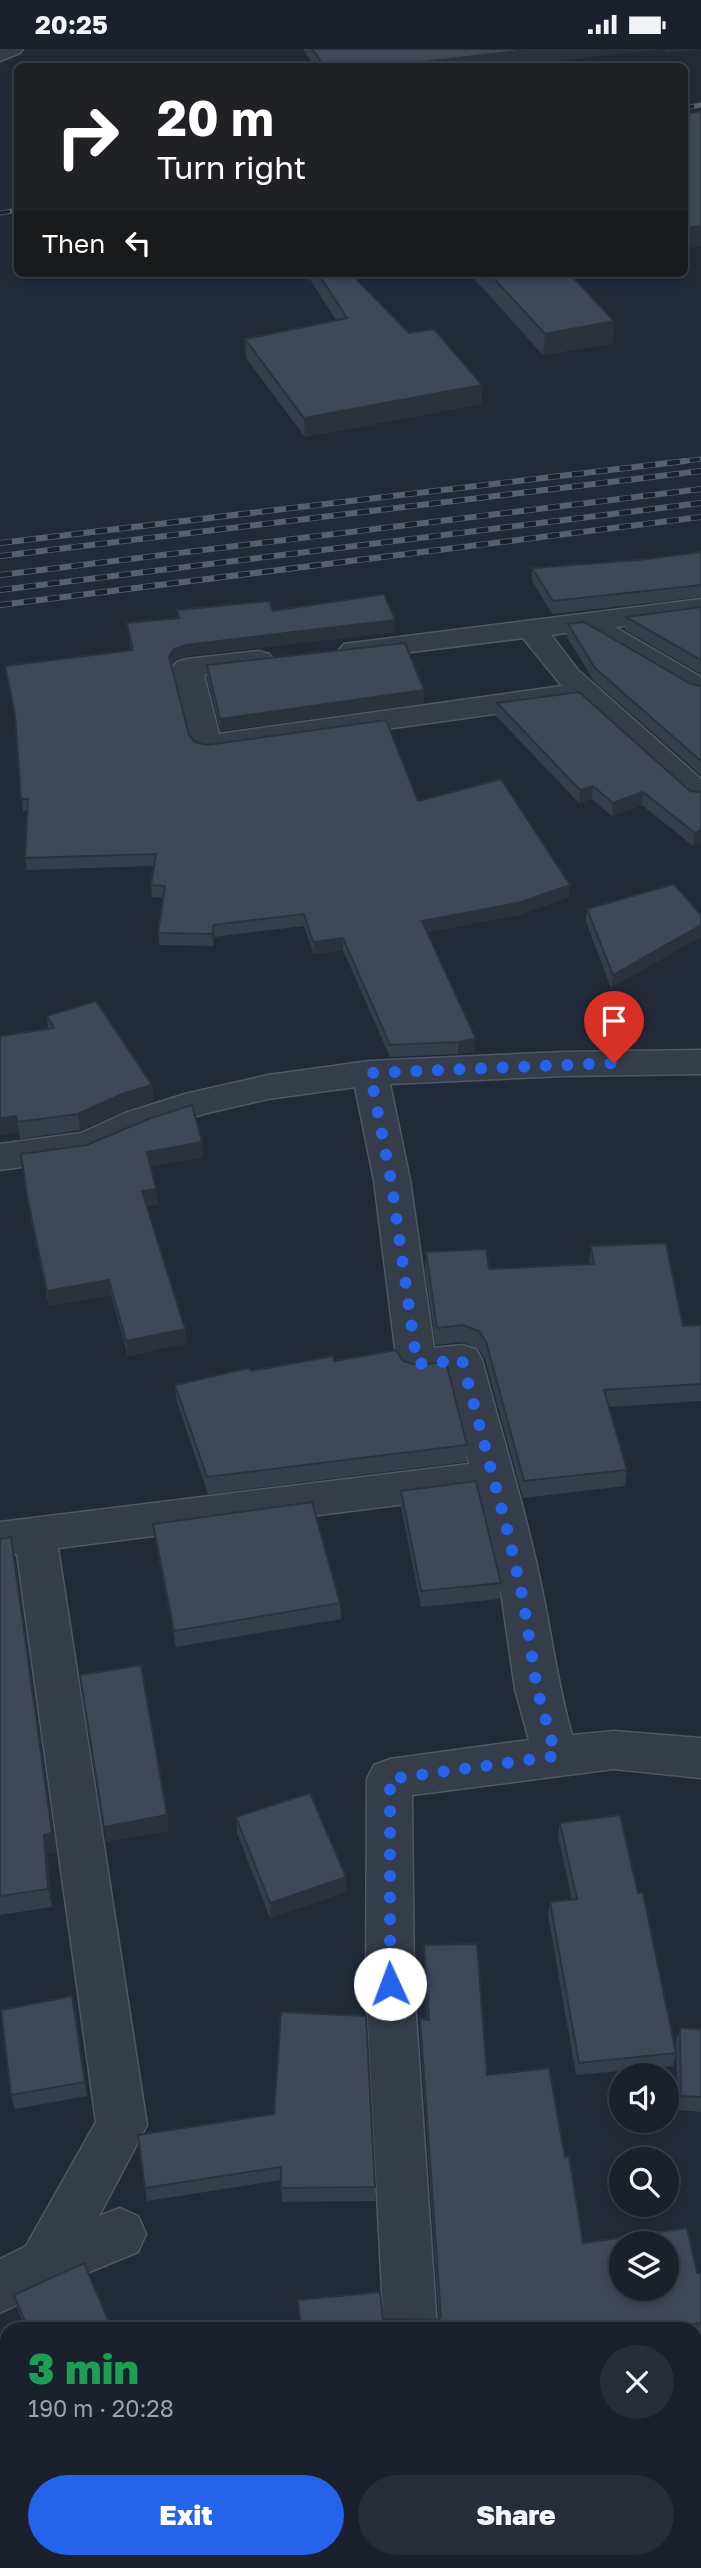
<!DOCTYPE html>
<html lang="en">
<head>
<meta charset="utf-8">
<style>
  :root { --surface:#1a202c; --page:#272d38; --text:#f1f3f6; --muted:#9fa3a9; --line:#383e48; --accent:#2563eb }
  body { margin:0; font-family:"Golos Text",sans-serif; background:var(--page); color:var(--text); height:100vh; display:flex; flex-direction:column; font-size:26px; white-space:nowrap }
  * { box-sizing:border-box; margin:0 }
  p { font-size:23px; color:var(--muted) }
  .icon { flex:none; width:38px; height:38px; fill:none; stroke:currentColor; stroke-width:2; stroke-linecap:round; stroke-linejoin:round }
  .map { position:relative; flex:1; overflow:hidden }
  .sheet { position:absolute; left:0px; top:2273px; width:702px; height:247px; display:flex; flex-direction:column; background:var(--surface); border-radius:21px 21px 0 0; box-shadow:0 4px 10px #0003,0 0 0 2px var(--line) }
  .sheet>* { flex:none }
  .top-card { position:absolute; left:14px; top:14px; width:674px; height:214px; border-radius:10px; box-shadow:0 4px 10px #0003,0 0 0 2px var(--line); background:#202124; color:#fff; overflow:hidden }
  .buttons { position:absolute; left:609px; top:2014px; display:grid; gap:14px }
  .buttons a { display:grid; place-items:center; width:70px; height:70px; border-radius:50%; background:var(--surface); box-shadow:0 4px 10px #0003,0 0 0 2px var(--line); font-size:35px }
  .pin { position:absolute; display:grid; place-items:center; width:60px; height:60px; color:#fff; margin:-72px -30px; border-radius:50% 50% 50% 0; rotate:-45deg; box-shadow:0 0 7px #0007 }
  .pin .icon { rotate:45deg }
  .me { position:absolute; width:77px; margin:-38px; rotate:358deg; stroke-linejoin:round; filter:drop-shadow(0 0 5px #0008) }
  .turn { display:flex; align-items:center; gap:24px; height:147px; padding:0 28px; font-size:32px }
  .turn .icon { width:91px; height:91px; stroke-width:2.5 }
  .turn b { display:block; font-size:49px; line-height:60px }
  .then { display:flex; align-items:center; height:66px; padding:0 28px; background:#0003; gap:14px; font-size:26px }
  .round { display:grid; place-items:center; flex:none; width:74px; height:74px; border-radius:37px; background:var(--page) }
  .overview { display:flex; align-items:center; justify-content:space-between; height:119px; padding:0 28px }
  h1 { font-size:42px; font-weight:800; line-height:52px; color:#1e9e55 }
  .action { display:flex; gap:14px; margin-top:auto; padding:14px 28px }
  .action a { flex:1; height:80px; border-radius:42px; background:var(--accent); color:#fff; font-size:28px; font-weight:800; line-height:80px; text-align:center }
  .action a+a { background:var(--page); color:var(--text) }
  .status { display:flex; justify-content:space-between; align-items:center; height:49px; padding:0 35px; background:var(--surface); direction:ltr }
  .status svg { height:19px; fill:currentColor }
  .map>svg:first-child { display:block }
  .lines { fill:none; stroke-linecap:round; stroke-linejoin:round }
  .minor-casing { stroke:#505765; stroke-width:3 }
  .minor { fill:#353c4a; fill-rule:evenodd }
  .rail-far1-casing { stroke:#576071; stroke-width:5 }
  .rail-casing { stroke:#576071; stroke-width:6 }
  .rail-far1 { stroke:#1b212f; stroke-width:3.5; stroke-dasharray:10; stroke-linecap:butt }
  .rail { stroke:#1b212f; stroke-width:4.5; stroke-dasharray:12; stroke-linecap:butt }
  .wall { fill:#353e4d }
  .shaded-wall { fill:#2b323e }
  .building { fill:#3e4859; stroke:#2b323e; stroke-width:2; fill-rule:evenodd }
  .route { stroke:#2563eb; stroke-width:12; stroke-dasharray:0 21.6 }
</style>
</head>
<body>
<div class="status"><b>20:25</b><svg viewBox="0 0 49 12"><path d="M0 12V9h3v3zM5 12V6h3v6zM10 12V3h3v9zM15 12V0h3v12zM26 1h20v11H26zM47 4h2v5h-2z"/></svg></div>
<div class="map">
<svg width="701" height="2519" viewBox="0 0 701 2519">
  <rect width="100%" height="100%" fill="#222a3a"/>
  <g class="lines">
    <g class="minor-casing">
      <path id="minor" d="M0,0h23l-3,4 -20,8z
        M701,550v18l-86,10 86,50v21l-10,-3 -110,-64 -30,4 27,35 123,109v25l-11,-2 -111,-100 -372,52 -11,-3 -4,-6 -20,-77 5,-6 10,-3 72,-8 10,3 5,6 -5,6 -65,9 15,59 343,-48 -39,-48 -169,21 -10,-3 -5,-6 5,-6z
        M701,1001v24l-138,2 -173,8 20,96 24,168 28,-3 14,4 6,11c21,79 46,158 62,239 9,46 15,91 28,136l42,-4 87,7v40l-87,-9 -202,26 2,191 23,343h-53l-18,-343 1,-207 7,-14 16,-6 139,-19 -14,-51 -13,-90 -25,-104 -419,53 89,577 -48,91 21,-8 18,8 8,18 -8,18 -78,32 -60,29v-54l26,-13 70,-124 -79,-568 -17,2v-34l469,-58 -22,-88 -30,3 -14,-4 -6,-11 -23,-184 -19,-93 -87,12 -65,15 -52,17 -63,27 -88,12v-26l81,-11 44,-20 60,-19 83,-19 102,-14 193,-9z
        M411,2513h56l1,6h-56z"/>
    </g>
    <use href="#minor" class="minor"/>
    <g class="rail-far1-casing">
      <path id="rail-far1" d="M684,59l17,-3
        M0,164l18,-3
        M670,414l31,-4"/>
    </g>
    <g class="rail-casing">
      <path id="rail" d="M0,494l685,-82
        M0,507l701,-85
        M0,526l701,-86
        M0,541l701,-87
        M0,556l701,-88"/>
    </g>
    <use href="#rail-far1" class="rail-far1"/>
    <use href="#rail" class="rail"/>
  </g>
  <path class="wall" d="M303,0h355l-156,18h-187z
    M308,224h42l59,60 73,52 -1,19 -176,33 -59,-79 -1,-19 91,-19 -28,-44z
    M469,224h100l45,48 -1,22 -70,12z
    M701,503v45l-149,17 -20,-33v-13l106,-8z
    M701,558v67l-76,-44 1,-13z
    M177,561l96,1 122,21 -208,24 -12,4 -4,6 18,69 6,7 223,59 151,96 -51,18 -91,17 48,119 -17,3 -68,3 -47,-107 -29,4 -10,-28 -90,11 -1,9 -54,-1 -1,-12 5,-35 -11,-1 -1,-12 3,-19 -127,4 -2,-12 3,-47h-5l-7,-88 -11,-57 126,-16 -4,-27 50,-5z
    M568,575l123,60 10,2v89l-107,-94 -27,-44z
    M207,616l217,25v13l-203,28 -14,-54z
    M497,654l193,88 11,1 -8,54 -51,-41 -30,11 -20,-17 -13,4 -83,-87z
    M587,860l114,6 -90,73 -25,-66z
    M47,967l105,69 1,16 -29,10 -44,19 -60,9 -1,-7 -19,3v-99l48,-7z
    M202,1093l1,15 -53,9 8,38 -11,2 40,137 -59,13 -17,-61 -62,11 -20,-95 -8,-57z
    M591,1197l92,80 18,-1v76l-92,6 18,63 -2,16 -102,12 -38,-139 -7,-11 -16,-6 -26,3 -11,-76 1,-17 63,17 100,-5z
    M334,1312h69l64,84 -1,17 -258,32 -31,-92 -2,-17 76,-14z
    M401,1442l100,92 -2,16 -78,8 -20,-100z
    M153,1475l187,79 1,16 -165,28 -21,-107z
    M11,1488l45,315 -9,1 5,54 -52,8v-376z
    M236,1768l110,60v15l-76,26 -33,-85z
    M560,1774l116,230 -3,13 -97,9 -28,-160 2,-13 22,-2 -14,-64z
    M424,1896l63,130 78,82 18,86 114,30h4v61l-6,1v-6h-395l-2,-29 85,19 55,1 1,-1 -19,-286v-14l7,1 -3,-61z
    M72,1947l15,100 -72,13 -4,-14z
    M680,1979l21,1v83l-23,-2 -2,-68z
    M138,2086l237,52v14l-93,1 -1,-22 -134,21z
    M14,2246l97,34h-85l-9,-21z"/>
  <path class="shaded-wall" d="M536,0h122l-156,18h-124z
    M665,0h35l-35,4z
    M701,177v20l-17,3v-21z
    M614,272l-1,22 -70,12 2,-21z
    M482,336l-1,19 -176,33 -1,-19z
    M395,571v12l-208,24 -12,4 -6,9v-12l5,-8 12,-4z
    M424,641v13l-203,28 -1,-12z
    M593,737l-1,13 -13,4 1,-13z
    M643,743l-1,13 -30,11 1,-13z
    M701,781v13l-8,3 2,-13z
    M570,836l-1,12 -51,18 -97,18 1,-12z
    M214,876v12l-1,9 -1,-12z
    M701,876v12l-90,51 2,-13z
    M343,889v12l-29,4 -1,-12z
    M476,990l-1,12 -17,3v-12z
    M152,1036l1,16 -29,10 -44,19 -2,-16 44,-20z
    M16,1067l3,16 -19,3v-17z
    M202,1093l1,15 -55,10 -1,-15z
    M156,1140l2,15 -14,2 -2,-15z
    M109,1231l2,15 -62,11 -2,-15z
    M185,1280l2,14 -59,13 -2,-15z
    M11,1488l45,315 -9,1 5,54 -4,-18z
    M167,1766l2,16 -63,11 -2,-15z
    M346,1828v15l-76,26v-15z"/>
  <path class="building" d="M312,0h224l-158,18h-53z
    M701,62v115l-17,2v-114z
    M318,224h32l59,60 25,-4 48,56 -178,33 -59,-79 102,-21z
    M489,224h80l45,48 -69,13z
    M701,503v33l-148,16 -21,-33 106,-8z
    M384,545l11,26 -209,25 -12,4 -5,8 20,78 6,7 12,3 179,-25 32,81 83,-22 69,106 -52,18 -96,18 54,118 -18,3 -68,3 -47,-107 -30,4 -9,-28 -90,11 -2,9 -54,-1 7,-47 -14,-1 5,-31 -131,4 3,-59h-7l-6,-84 -10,-49 128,-16 -6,-27 52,-5 -2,-8 92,-9 4,10z
    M701,558v53l-75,-43z
    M584,573l107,62 10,2v75l-106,-93 -27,-44z
    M405,594l19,47 -204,29 -13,-54z
    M579,643l111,99 11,1v38l-6,3 -52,-41 -30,11 -20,-17 -13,4 -83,-87z
    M674,835l27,31v10l-88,50 -26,-66z
    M96,952l56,84 -30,9 -44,20 -61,8 -1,-6 -16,2v-82l54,-8 -7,-12z
    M192,1056l10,37 -55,10 9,37 -14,2 43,138 -59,12 -17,-61 -62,11 -20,-95 -6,-42 66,-9 64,-27z
    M666,1194l17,83 18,-1v59l-97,6 23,80 -103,11 -38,-139 -7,-11 -16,-6 -26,3 -11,-76 60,-3 3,20 105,-5 -3,-18z
    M396,1301l7,11 14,4 29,-3 21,83 -260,32 -32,-92 74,-17 2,3 82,-15 1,5z
    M476,1432l25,102 -80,8 -20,-100z
    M312,1453l28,101 -166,28 -21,-107z
    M11,1488l41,296 -8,2 4,54 -48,7v-357z
    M141,1616l26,150 -63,12 -24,-152z
    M310,1744l36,84 -76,26 -34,-86z
    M620,1766l18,78h5l33,160 -97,10 -29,-161 27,-3 -17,-76z
    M477,1895l10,131 62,-7 16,89 4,-1 14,87 104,-15 10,45h4v50l-40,6h-360l-3,-29 82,-8 3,27 55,1 3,-3 -21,-298 9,1 -5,-75zM621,2194h46v46h-46z
    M72,1947l13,86 -74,13 -10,-85z
    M281,1963l85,4 9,171 -94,1v-21l-136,21 -7,-53 136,-21z
    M680,1979l21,1v68l-20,-1z
    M84,2214l27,64 -5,2h-78l-14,-34z
    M270,2513h141l2,6h-142z"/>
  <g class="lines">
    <path class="route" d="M390,1935v-205l166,-23 -19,-67 -14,-90 -15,-66 -46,-173 -45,4 -26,-184 -21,-107 244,-10"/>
  </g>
</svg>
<div class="buttons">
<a><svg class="icon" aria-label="sound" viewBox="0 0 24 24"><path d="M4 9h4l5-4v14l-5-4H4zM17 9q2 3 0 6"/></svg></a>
<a><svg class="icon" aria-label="search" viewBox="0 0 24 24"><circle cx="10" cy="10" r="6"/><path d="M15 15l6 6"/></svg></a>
<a><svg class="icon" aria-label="layers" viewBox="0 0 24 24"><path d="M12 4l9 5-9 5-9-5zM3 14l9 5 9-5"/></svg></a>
</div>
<div class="pin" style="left:614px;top:1014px;background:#d93025"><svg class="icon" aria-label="arrive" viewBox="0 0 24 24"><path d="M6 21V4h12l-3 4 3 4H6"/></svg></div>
<svg class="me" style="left:390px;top:1935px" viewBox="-20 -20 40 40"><circle r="19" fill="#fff"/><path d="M0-13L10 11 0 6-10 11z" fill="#2563eb"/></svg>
<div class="top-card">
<div class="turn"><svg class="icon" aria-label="right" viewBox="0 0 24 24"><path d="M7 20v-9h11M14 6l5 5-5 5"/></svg><div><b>20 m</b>Turn right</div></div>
<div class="then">Then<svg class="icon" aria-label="left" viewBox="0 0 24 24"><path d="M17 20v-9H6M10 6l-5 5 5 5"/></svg></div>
</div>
<section class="sheet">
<div class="overview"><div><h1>3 min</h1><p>190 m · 20:28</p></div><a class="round"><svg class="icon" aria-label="close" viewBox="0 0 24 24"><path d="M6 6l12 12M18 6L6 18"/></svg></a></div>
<div class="action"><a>Exit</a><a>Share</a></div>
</section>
</div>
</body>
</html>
